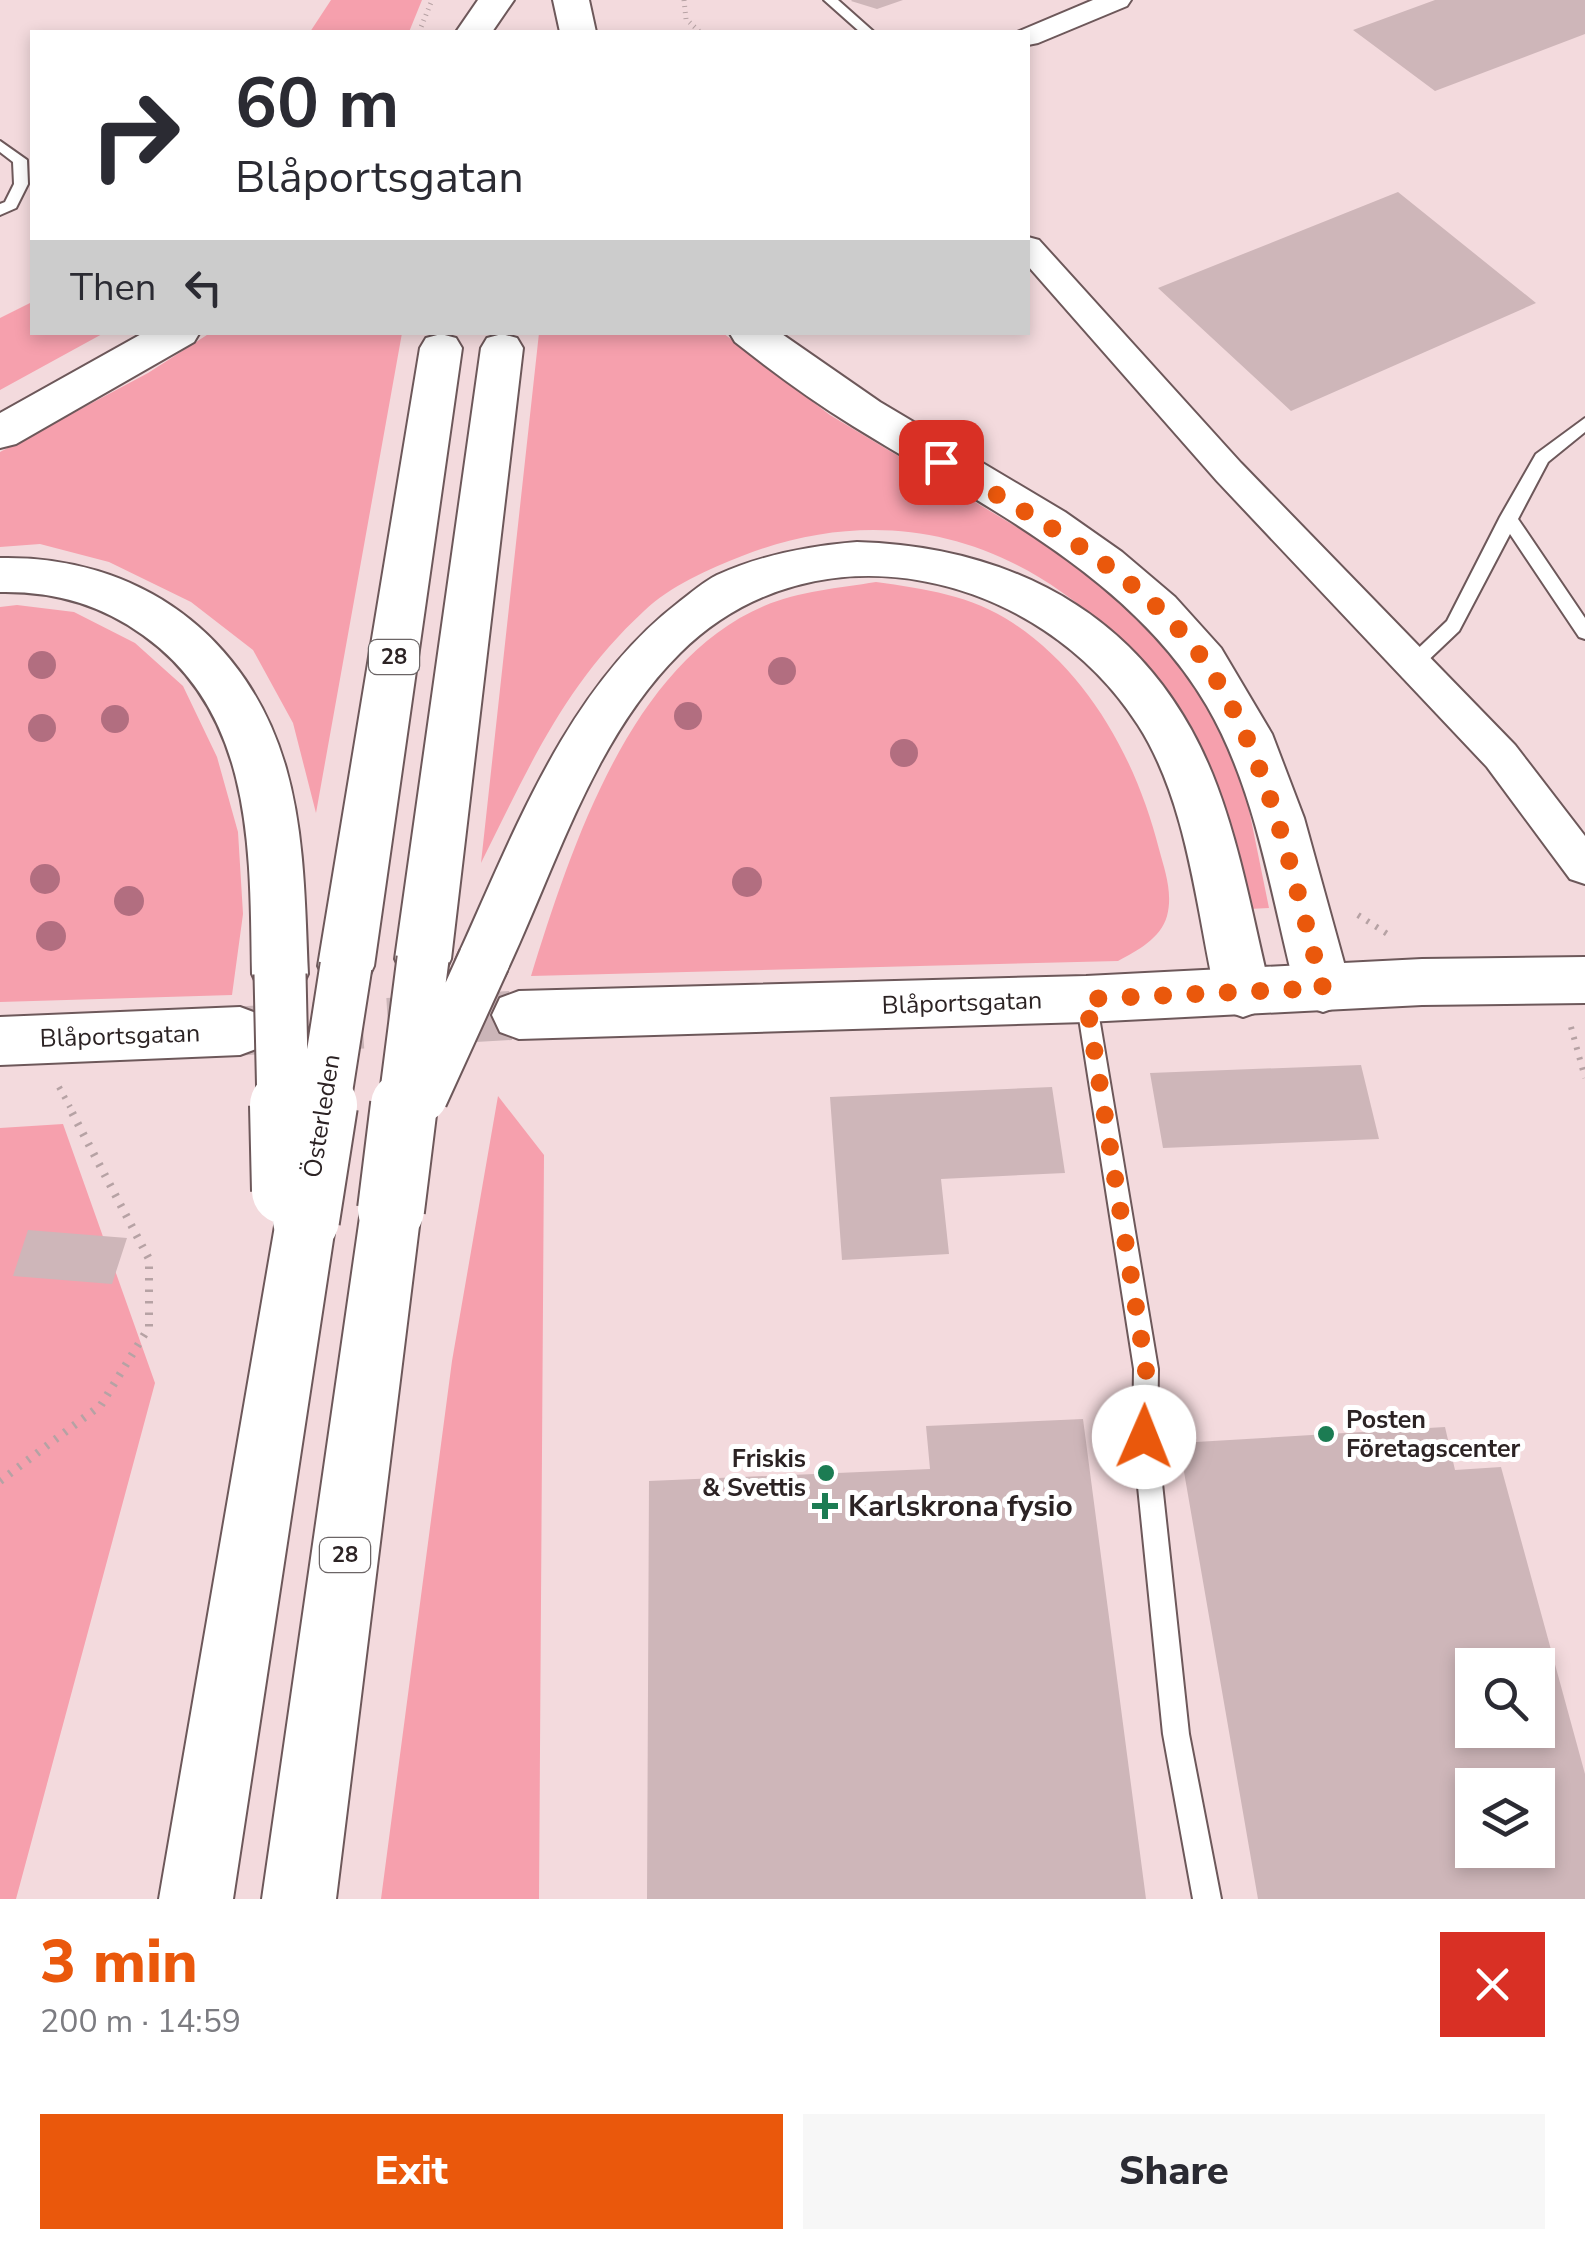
<!DOCTYPE html>
<html lang="en">
<head>
<meta charset="utf-8">
<style>
  :root { --surface:#fff; --page:#f7f7f7; --text:#2b2b33; --muted:#7c7c81; --accent:#ea580c }
  body { margin:0; font-family:"Nunito Sans",sans-serif; background:var(--page); color:var(--text); height:100vh; display:flex; flex-direction:column; font-size:38px; white-space:nowrap }
  * { box-sizing:border-box; margin:0 }
  p { font-size:32px; color:var(--muted) }
  .icon { flex:none; width:55px; height:55px; fill:none; stroke:currentColor; stroke-width:2; stroke-linecap:round; stroke-linejoin:round }
  .map { position:relative; height:1899px; overflow:hidden }
  .panel { display:flex; flex-direction:column; background:var(--surface); flex:1 }
  .panel>* { flex:none }
  .guide { position:absolute; left:30px; top:30px; width:1000px; height:305px; border-radius:0px; box-shadow:0 5px 15px #0003; background:#fff; color:var(--text); overflow:hidden }
  .tools { position:absolute; left:1455px; top:1648px; display:grid; gap:20px }
  .tools a { display:grid; place-items:center; width:100px; height:100px; border-radius:0px; background:var(--surface); box-shadow:0 5px 15px #0003; font-size:50px }
  .pin { position:absolute; display:grid; place-items:center; width:85px; height:85px; color:#fff; margin:-42px; border-radius:20px; box-shadow:0 5px 15px #0006 }
  .me { position:absolute; width:110px; margin:-55px; rotate:1deg; stroke-linejoin:round; filter:drop-shadow(0 0 8px #0008) }
  .turn { display:flex; align-items:center; gap:35px; height:210px; padding:0 40px; font-size:45px }
  .turn .icon { width:130px; height:130px; stroke-width:2.5 }
  .turn b { display:block; font-size:70px; line-height:85px }
  .then { display:flex; align-items:center; height:95px; padding:0 40px; background:#0003; gap:20px; font-size:38px }
  .round { display:grid; place-items:center; flex:none; width:105px; height:105px; border-radius:0px; background:var(--page) }
  .overview { display:flex; align-items:center; justify-content:space-between; height:170px; padding:0 40px }
  h1 { font-size:60px; font-weight:800; line-height:75px; color:var(--accent) }
  .cta { display:flex; gap:20px; margin-top:auto; padding:20px 40px }
  .cta a { flex:1; height:115px; border-radius:0px; background:var(--accent); color:#fff; font-size:40px; font-weight:800; line-height:115px; text-align:center }
  .cta a+a { background:var(--page); color:var(--text) }
  .map>svg:first-child { display:block }
  .green { fill:#f6a0ad }
  .building { fill:#ceb6b9; fill-rule:evenodd }
  .lines { fill:none; stroke-linecap:round; stroke-linejoin:round }
  .tertiary-tunnel { stroke:#cbb5b8; stroke-width:49; stroke-dasharray:49 25; stroke-linecap:butt }
  .service-casing { stroke:#6d585a; stroke-width:4 }
  .minor-casing { stroke:#6d585a; stroke-width:4 }
  .tertiary-casing { stroke:#6d585a; stroke-width:4 }
  .primary-casing { stroke:#6d585a; stroke-width:4 }
  .motorway-casing { stroke:#6d585a; stroke-width:4 }
  .path-far2 { stroke:#b6a2a4; stroke-width:5; stroke-dasharray:1 5; stroke-linecap:butt }
  .path-far1 { stroke:#b6a2a4; stroke-width:6; stroke-dasharray:2.5 8; stroke-linecap:butt }
  .path { stroke:#b6a2a4; stroke-width:8; stroke-dasharray:2.5 9; stroke-linecap:butt }
  .service { fill:#fff; fill-rule:evenodd }
  .minor { fill:#fff; fill-rule:evenodd }
  .tertiary { fill:#fff; fill-rule:evenodd }
  .primary { fill:#fff; fill-rule:evenodd }
  .motorway { fill:#fff; fill-rule:evenodd }
  .motorway-bridge-far1-casing { stroke:#6d585a; stroke-width:55; stroke-linecap:butt }
  .motorway-bridge-casing { stroke:#6d585a; stroke-width:70; stroke-linecap:butt }
  .motorway-bridge-far1 { stroke:#fff; stroke-width:51 }
  .motorway-bridge { stroke:#fff; stroke-width:66 }
  .tree { fill:#b26e80 }
  .route { stroke:#ea580c; stroke-width:18; stroke-dasharray:0 32.4 }
  .poi-dot { fill:#1c7c53; stroke:#fff; stroke-width:4 }
  .labels { text-anchor:middle; dominant-baseline:central; stroke-width:10; stroke-linejoin:round; paint-order:stroke }
  .shield { fill:#fff; stroke:#6b6566; stroke-width:2.5 }
  .shield-label { font-size:22px; font-weight:bold; fill:#2c2324 }
  .street-label { font-size:25px; fill:#2c2324; stroke:#fff }
  .poi-label { font-size:25px; font-weight:bold; fill:#2c2324; stroke:#fff; text-anchor:start }
  .near-poi-label { font-size:30px; font-weight:bold; fill:#2c2324; stroke:#fff; text-anchor:start }
</style>
</head>
<body>
<div class="map">
<svg width="1585" height="1899" viewBox="0 0 1585 1899">
  <rect width="100%" height="100%" fill="#f3dadd"/>
  <path class="green" d="M331,0h91l-13,32h-99z
    M32,302v30l72,1 -104,57v-72z
    M210,333h192l-86,480 -23,-90 -40,-73 -62,-48 -82,-40 -69,-18 -40,3v-95l148,-79z
    M539,333h184l107,82 265,159 56,52 37,49 42,72 15,43 24,118 -20,1c-17,-71 -30,-145 -72,-206 -20,-29 -46,-52 -72,-76 -104,-96 -230,-123 -363,-71 -33,13 -72,30 -98,55 -80,74 -115,156 -163,252z
    M876,582c49,7 95,13 137,41 77,51 124,139 146,226 6,22 14,44 8,67 -6,22 -30,35 -49,45l-587,15c40,-128 99,-313 233,-370 35,-15 75,-18 112,-24z
    M17,605l57,7 61,31 48,43 34,71 21,75 5,82 -11,81 -232,7v-395z
    M498,1096l46,59 -5,744h-158l71,-538z
    M63,1124l92,259 -139,516h-16v-771z"/>
  <path class="building" d="M903,0l-26,9 -26,-8 1,-1z
    M1435,0h150v34l-150,57 -82,-61z
    M1398,192l138,111 -245,108 -133,-123z
    M1361,1065l18,74 -216,9 -13,-75z
    M1052,1087l13,86 -124,6 8,75 -107,6 -12,-163z
    M28,1230l99,8 -15,46 -99,-8z
    M1083,1419l63,480h-499l2,-418 281,-12 -4,-43z
    M1445,1427l10,43 46,-3 84,307v125h-327l-79,-456zM1472,1665h66v65h-66zM1472,1785h66v65h-66z"/>
  <g class="lines">
    <path class="tertiary-tunnel" d="M240,1031l279,-16"/>
    <g class="service-casing">
      <path id="service" d="M824,0h14l36,32h-14z
        M0,141l27,19 1,24 -12,24 -16,7v-11l5,-2 9,-18 -1,-22 -13,-10z
        M1585,418v14l-37,30 -30,57 67,99v21l-6,-2 -69,-103 -51,97 -40,38h-12l-3,-5 3,-5 40,-38 53,-104 36,-63z
        M1086,990l7,3 3,6 62,370 -1,68 32,297 32,165h-28l-30,-165 -30,-297 1,-68 -58,-370 3,-6z"/>
    </g>
    <g class="minor-casing">
      <path id="minor" d="M1093,0h38l-4,6 -89,37 -10,2v-13h-11z
        M1028,237l11,3 202,223 274,282 70,91v48l-15,-5 -83,-112 -270,-286 -189,-215z"/>
    </g>
    <g class="tertiary-casing">
      <path id="tertiary" d="M1585,957v46l-163,2 -336,17 -567,17 -19,-7 -8,-17 8,-17 19,-7 567,-15 336,-17z
        M240,1007l19,7 8,17 -8,17 -19,7 -240,10v-48z"/>
    </g>
    <g class="primary-casing">
      <path id="primary" d="M478,0h36l-22,32h-36z
        M553,0h36l7,32h-36z
        M145,332h55l-6,10 -178,102 -16,4v-35z
        M729,332h50l101,70 185,110 57,40 53,45 46,51 51,86 32,84 47,170 -8,17 -20,7 -20,-7 -8,-17c-24,-93 -39,-198 -88,-282 -77,-132 -230,-203 -354,-280 -42,-26 -80,-54 -118,-84z"/>
    </g>
    <g class="motorway-casing">
      <path id="motorway" d="M441,334l15,4 6,10 -88,618 -8,17 -20,7 -20,-7 -8,-17 102,-618 6,-10z
        M502,334l15,4 6,10 -72,611 -8,17 -20,7 -20,-7 -8,-17 86,-611 6,-10z
        M857,542c167,5 300,83 360,244 25,67 37,138 54,207l-8,17 -20,7 -20,-7 -8,-17c-19,-87 -28,-192 -77,-268 -98,-153 -322,-207 -458,-72 -88,87 -124,215 -176,324l-20,7 -20,-7 -8,-17c58,-127 110,-271 223,-358 12,-9 24,-20 38,-27 44,-20 91,-29 140,-33z
        M0,558c138,-3 248,77 286,210 19,67 19,138 22,206l-8,17 -20,7 -20,-7 -8,-17c-2,-124 2,-260 -109,-339 -43,-31 -90,-44 -143,-43z
        M391,1182l21,8 9,20 -85,689h-74l99,-689 9,-20z
        M306,1191l21,9 9,20 -103,679h-74l117,-679 9,-20z"/>
    </g>
    <path class="path-far2" d="M684,0l2,19 14,13
      M419,32l13,-32"/>
    <path class="path-far1" d="M1358,915l31,20
      M1571,1027l14,51
      M59,1087l11,20"/>
    <path class="path" d="M0,1481l101,-76 48,-78v-68l-81,-154"/>
    <use href="#service" class="service"/>
    <use href="#minor" class="minor"/>
    <use href="#tertiary" class="tertiary"/>
    <use href="#primary" class="primary"/>
    <use href="#motorway" class="motorway"/>
    <g class="motorway-bridge-far1-casing">
      <path id="motorway-bridge-far1" d="M280,974l3,133
        M422,1096l62,-136
        M324,1107l22,-141
        M404,1107l19,-148"/>
    </g>
    <g class="motorway-bridge-casing">
      <path id="motorway-bridge" d="M283,1105l2,86
        M391,1210l13,-105
        M306,1220l18,-115"/>
    </g>
    <use href="#motorway-bridge-far1" class="motorway-bridge-far1"/>
    <use href="#motorway-bridge" class="motorway-bridge"/>
  </g>
  <g class="tree">
    <circle cx="42" cy="665" r="14"/>
    <circle cx="782" cy="671" r="14"/>
    <circle cx="688" cy="716" r="14"/>
    <circle cx="115" cy="719" r="14"/>
    <circle cx="42" cy="728" r="14"/>
    <circle cx="904" cy="753" r="14"/>
    <circle cx="45" cy="879" r="15"/>
    <circle cx="747" cy="882" r="15"/>
    <circle cx="129" cy="901" r="15"/>
    <circle cx="51" cy="936" r="15"/>
  </g>
  <g class="lines">
    <path class="route" d="M941,462c92,55 205,113 266,203 64,96 86,215 116,323l-237,11 60,370 -2,68"/>
  </g>
  <g class="poi-dot">
    <circle cx="1326" cy="1434" r="10"/>
    <circle cx="826" cy="1473" r="10"/>
    <path d="M820 1491h10v10h10v10h-10v10h-10v-10h-10v-10h10z"/>
  </g>
  <g class="labels">
    <g class="shield">
      <rect x="369" y="640" width="50" height="34" rx="8"/>
      <rect x="320" y="1538" width="50" height="34" rx="8"/>
    </g>
    <g class="shield-label">
      <text x="394" y="657">28</text>
      <text x="345" y="1555">28</text>
    </g>
    <g class="street-label">
      <text transform="translate(962 1003) rotate(-2)">Blåportsgatan</text>
      <text transform="translate(120 1036) rotate(-2)">Blåportsgatan</text>
      <text transform="translate(322 1116) rotate(-81)">Österleden</text>
    </g>
    <g class="poi-label">
      <text x="1346" y="1420">Posten<tspan x="1346" dy="29">Företagscenter</tspan></text>
      <text x="806" y="1459" text-anchor="end">Friskis<tspan x="806" dy="29">&amp; Svettis</tspan></text>
    </g>
    <g class="near-poi-label">
      <text x="848" y="1506">Karlskrona fysio</text>
    </g>
  </g>
</svg>
<div class="tools">
<a><svg class="icon" aria-label="search" viewBox="0 0 24 24"><circle cx="10" cy="10" r="6"/><path d="M15 15l6 6"/></svg></a>
<a><svg class="icon" aria-label="layers" viewBox="0 0 24 24"><path d="M12 4l9 5-9 5-9-5zM3 14l9 5 9-5"/></svg></a>
</div>
<div class="pin" style="left:941px;top:462px;background:#d93025"><svg class="icon" aria-label="arrive" viewBox="0 0 24 24"><path d="M6 21V4h12l-3 4 3 4H6"/></svg></div>
<svg class="me" style="left:1144px;top:1437px" viewBox="-20 -20 40 40"><circle r="19" fill="#fff"/><path d="M0-13L10 11 0 6-10 11z" fill="#ea580c"/></svg>
<div class="guide">
<div class="turn"><svg class="icon" aria-label="right" viewBox="0 0 24 24"><path d="M7 20v-9h11M14 6l5 5-5 5"/></svg><div><b>60 m</b>Blåportsgatan</div></div>
<div class="then">Then<svg class="icon" aria-label="left" viewBox="0 0 24 24"><path d="M17 20v-9H6M10 6l-5 5 5 5"/></svg></div>
</div>
</div>
<section class="panel">
<div class="overview"><div><h1>3 min</h1><p>200 m · 14:59</p></div><a class="round" style="background:#d93025;color:#fff"><svg class="icon" aria-label="close" viewBox="0 0 24 24"><path d="M6 6l12 12M18 6L6 18"/></svg></a></div>
<div class="cta"><a>Exit</a><a>Share</a></div>
</section>
</body>
</html>
